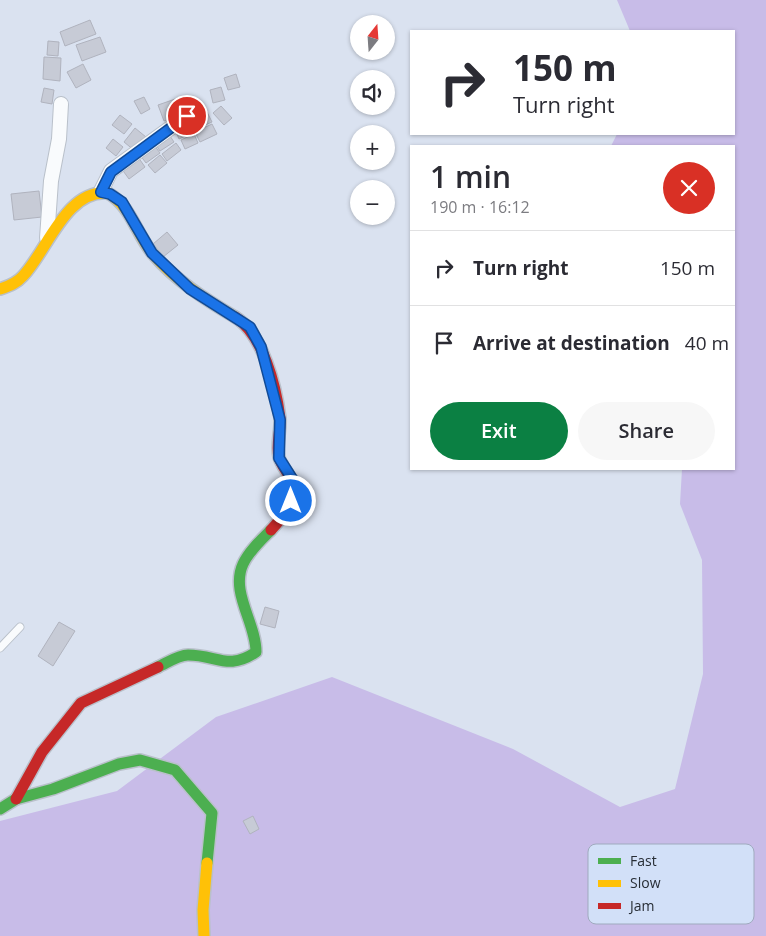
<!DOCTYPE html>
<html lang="en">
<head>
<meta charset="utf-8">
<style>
  :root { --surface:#fff; --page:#f7f7f7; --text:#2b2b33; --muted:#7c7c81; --line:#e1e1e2; --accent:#0b8043 }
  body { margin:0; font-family:"Open Sans",sans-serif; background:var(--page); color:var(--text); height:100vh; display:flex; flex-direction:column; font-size:19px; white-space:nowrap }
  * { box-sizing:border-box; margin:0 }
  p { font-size:16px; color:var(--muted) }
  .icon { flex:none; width:28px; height:28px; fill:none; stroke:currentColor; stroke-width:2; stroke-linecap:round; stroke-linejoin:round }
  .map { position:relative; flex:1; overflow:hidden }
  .side { position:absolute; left:410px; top:145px; width:325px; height:325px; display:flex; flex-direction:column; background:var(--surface); border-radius:0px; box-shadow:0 1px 4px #0004 }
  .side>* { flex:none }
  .top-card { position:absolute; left:410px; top:30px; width:325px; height:105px; border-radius:0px; box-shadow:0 1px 4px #0004; background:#fff; color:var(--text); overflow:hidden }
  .needle { width:32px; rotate:17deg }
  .tools { position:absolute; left:350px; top:15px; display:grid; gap:10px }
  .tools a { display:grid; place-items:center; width:45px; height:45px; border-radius:50%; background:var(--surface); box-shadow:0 1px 4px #0004; font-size:25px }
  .pin { position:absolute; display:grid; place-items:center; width:42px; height:42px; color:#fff; margin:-21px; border:2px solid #fff; border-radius:50%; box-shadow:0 1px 5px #0007 }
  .me { position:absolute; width:55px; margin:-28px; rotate:0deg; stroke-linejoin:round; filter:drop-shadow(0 0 4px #0008) }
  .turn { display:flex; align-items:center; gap:18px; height:105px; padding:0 20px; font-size:22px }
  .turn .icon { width:65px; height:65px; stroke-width:2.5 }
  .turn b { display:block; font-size:35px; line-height:42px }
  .round { display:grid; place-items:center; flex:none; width:52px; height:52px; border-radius:26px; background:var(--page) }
  .overview { display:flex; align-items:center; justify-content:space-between; height:85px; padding:0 20px }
  h1 { font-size:30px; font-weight:600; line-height:38px }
  .action { display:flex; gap:10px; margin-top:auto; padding:10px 20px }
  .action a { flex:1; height:58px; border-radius:30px; background:var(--accent); color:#fff; font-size:20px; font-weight:600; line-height:58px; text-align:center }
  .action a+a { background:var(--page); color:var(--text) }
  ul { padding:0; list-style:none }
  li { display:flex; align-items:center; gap:15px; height:75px; padding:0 20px; border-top:1px solid var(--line) }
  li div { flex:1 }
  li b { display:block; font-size:19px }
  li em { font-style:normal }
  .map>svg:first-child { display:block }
  .forest { fill:#c8bce8 }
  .building { fill:#c7cbd6; stroke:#b0b3be }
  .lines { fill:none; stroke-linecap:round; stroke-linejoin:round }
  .lane-casing { stroke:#b9c0ca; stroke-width:9 }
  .street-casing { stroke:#b9c0ca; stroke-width:16 }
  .fast-casing { stroke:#b9c0ca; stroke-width:14 }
  .slow-casing { stroke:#b9c0ca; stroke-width:14 }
  .jam-casing { stroke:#b9c0ca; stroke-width:14 }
  .lane { stroke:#f9fbfd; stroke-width:7 }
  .street { stroke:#f9fbfd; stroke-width:14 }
  .fast { stroke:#4caf50; stroke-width:11 }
  .slow { stroke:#ffc107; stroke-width:11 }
  .jam { stroke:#c62828; stroke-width:11 }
  .route-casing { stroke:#114b97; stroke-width:12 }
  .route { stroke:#1a73e8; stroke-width:9 }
  .key { fill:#d2e0f8; stroke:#9faabe; stroke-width:1 }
  .key-label { font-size:14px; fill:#272d35 }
</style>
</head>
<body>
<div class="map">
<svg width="766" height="936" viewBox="0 0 766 936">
  <rect width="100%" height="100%" fill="#dae2f0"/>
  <path class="forest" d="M617,0h149v936h-766v-115l117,-30 99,-74 116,-40 181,72 107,58 55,-18 28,-115 -1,-114 -22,-56 2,-35h52v-323h-123l6,-12h117v-103h-104z"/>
  <path class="building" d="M90,20l6,14 -31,12 -5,-14z
    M100,37l6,15 -24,9 -6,-16z
    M48,41l11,1 -1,14 -11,-1z
    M44,57l17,1 -1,23 -17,-2z
    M83,64l8,16 -15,8 -9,-16z
    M236,74l4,13 -12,3 -4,-12z
    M221,87l4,13 -12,3 -3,-13z
    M44,88l10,2 -2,14 -11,-2z
    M144,97l6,12 -9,5 -7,-13z
    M181,97l6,15 -23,9 -6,-16z
    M221,106l11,12 -8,7 -11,-12z
    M207,112l5,10 -16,7 -5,-10z
    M120,115l12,9 -8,10 -12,-9z
    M189,122l5,10 -15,7 -4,-10z
    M212,124l5,10 -17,8 -5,-10z
    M135,128l11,9 -11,14 -11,-9z
    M168,133l6,9 -14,9 -6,-9z
    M194,134l4,9 -13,6 -4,-9z
    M113,139l10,8 -7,9 -10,-8z
    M176,143l5,7 -14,11 -5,-7z
    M154,145l6,8 -14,10 -6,-8z
    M160,155l7,8 -12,10 -7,-8z
    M138,157l7,10 -16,12 -8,-11z
    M39,191l3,26 -28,3 -3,-26z
    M167,232l11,13 -15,12 -10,-13z
    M265,607l14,4 -4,17 -15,-4z
    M59,622l16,9 -22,35 -15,-10z
    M253,816l6,13 -9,5 -7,-13z"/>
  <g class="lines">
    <g class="lane-casing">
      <path id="lane" d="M0,648l20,-21"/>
    </g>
    <g class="street-casing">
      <path id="street" d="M101,191l10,-20 76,-55
        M47,238l4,-57 8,-42 2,-35"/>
    </g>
    <g class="fast-casing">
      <path id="fast" d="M158,667c9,-4 20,-12 30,-12 29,0 40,16 68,-3 0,-29 -26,-60 -13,-88 6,-13 18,-24 28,-34
        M0,809l16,-10 37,-10 66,-25 21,-4 35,10 37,43 -5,50"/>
    </g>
    <g class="slow-casing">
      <path id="slow" d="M0,289c9,-3 17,-6 23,-13 24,-25 43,-87 85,-83 24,14 28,41 45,61 22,26 53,46 82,63
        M204,936l-1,-26 4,-47"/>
    </g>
    <g class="jam-casing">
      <path id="jam" d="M235,317c28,17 41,69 45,101 1,13 -4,26 -1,39 3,12 15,20 14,34 -1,16 -12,28 -22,39
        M16,799l26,-47 39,-49 77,-36"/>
    </g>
    <use href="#lane" class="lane"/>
    <use href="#street" class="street"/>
    <use href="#fast" class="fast"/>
    <use href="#slow" class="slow"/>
    <use href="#jam" class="jam"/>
  </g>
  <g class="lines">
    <g class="route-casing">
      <path id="route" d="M187,116l-76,56 -10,20 9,2 12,8 30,51 38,36 60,38 11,20 19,73 -1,38 14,22 -2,21"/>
    </g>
    <use href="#route" class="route"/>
  </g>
  <rect x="588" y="844" width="166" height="80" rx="8" class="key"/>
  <rect x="598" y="858" width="23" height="6" fill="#4caf50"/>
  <rect x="598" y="880" width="23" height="7" fill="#ffc107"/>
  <rect x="598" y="903" width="23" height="6" fill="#c62828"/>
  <g class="key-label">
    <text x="630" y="866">Fast</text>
    <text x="630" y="888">Slow</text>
    <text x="630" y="911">Jam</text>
  </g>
</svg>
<div class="tools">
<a><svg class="needle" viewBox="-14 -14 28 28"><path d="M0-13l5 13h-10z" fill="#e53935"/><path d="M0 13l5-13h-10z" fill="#7c7c81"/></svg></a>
<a><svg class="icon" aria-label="sound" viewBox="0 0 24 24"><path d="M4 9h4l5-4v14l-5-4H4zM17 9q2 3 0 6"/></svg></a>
<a>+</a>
<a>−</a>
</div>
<div class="pin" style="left:187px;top:116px;background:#d93025"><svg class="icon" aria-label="arrive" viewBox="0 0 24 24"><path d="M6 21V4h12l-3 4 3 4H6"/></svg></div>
<svg class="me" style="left:291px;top:501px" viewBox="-20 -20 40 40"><circle r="17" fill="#1a73e8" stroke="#fff" stroke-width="3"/><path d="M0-11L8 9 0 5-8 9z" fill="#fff"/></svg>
<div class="top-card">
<div class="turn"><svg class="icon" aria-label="right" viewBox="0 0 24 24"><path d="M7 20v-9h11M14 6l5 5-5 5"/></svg><div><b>150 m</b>Turn right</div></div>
</div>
<section class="side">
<div class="overview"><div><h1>1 min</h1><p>190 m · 16:12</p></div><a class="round" style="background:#d93025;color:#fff"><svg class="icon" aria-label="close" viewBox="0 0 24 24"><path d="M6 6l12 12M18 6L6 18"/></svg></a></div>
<ul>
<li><svg class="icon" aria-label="right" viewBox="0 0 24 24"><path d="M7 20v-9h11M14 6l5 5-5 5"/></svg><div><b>Turn right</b></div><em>150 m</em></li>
<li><svg class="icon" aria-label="arrive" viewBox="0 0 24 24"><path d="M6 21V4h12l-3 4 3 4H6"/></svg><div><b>Arrive at destination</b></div><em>40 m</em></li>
</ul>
<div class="action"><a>Exit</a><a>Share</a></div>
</section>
</div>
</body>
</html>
